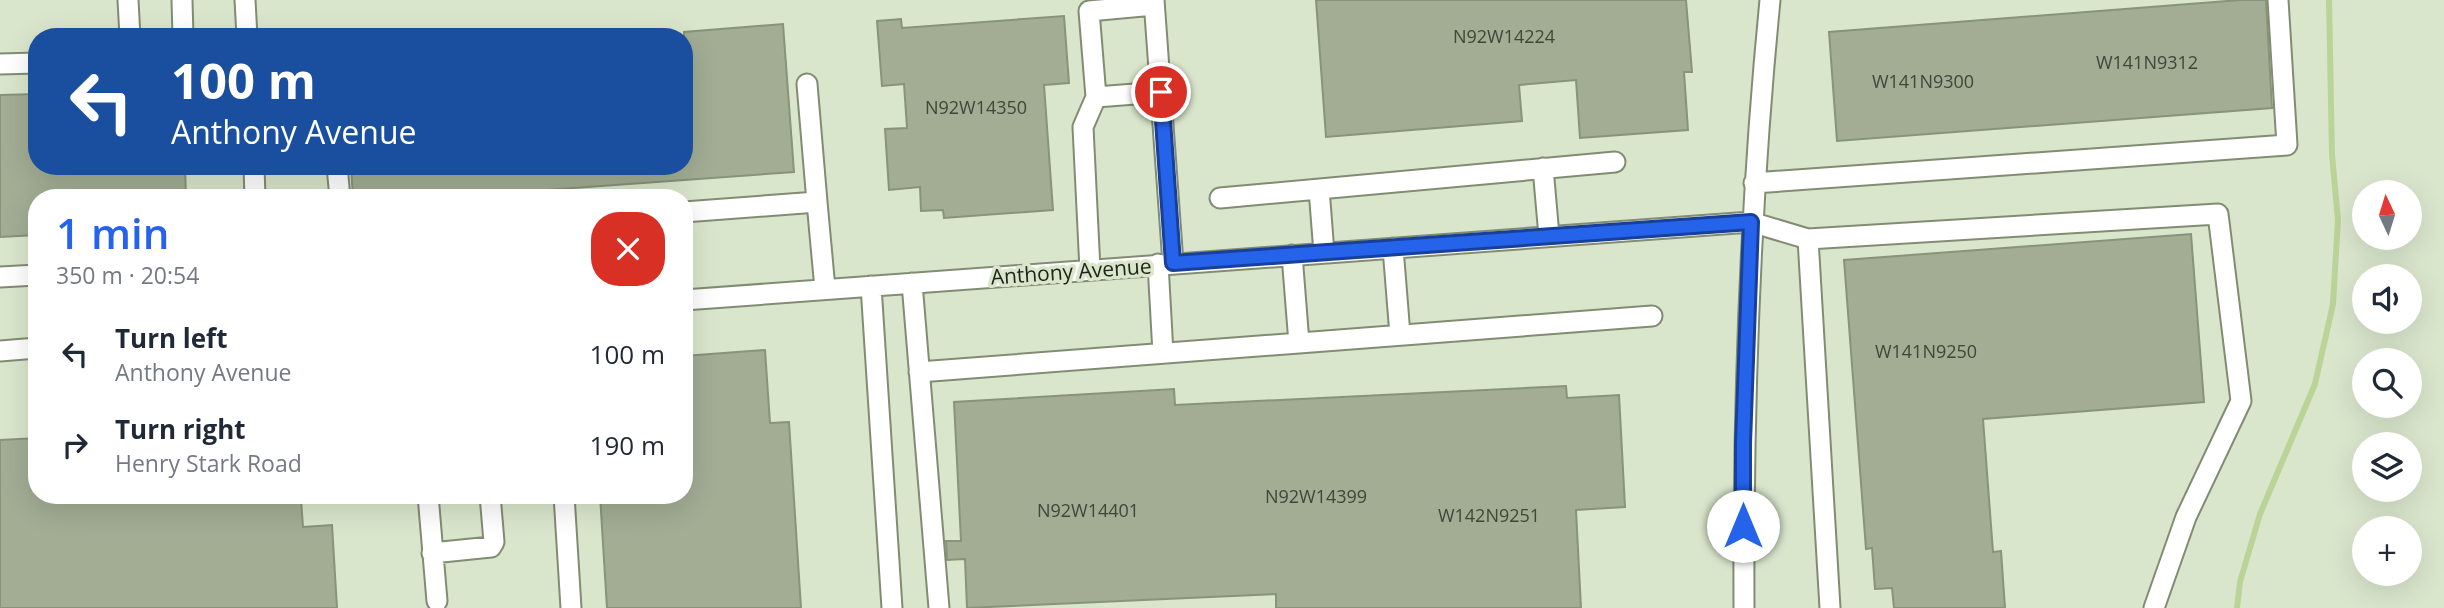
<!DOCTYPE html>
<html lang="en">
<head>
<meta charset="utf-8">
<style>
  :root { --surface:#fff; --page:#f2f2f3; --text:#1f2937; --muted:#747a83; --accent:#2563eb }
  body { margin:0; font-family:"Open Sans",sans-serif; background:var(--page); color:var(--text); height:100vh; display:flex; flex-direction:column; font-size:26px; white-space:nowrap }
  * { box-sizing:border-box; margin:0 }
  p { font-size:23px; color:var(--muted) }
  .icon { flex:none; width:38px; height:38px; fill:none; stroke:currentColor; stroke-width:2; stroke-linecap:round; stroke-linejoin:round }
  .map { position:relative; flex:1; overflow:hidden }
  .details { position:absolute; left:28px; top:189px; width:665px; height:315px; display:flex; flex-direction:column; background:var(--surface); border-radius:28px; box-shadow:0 7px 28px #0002 }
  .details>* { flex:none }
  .guide { position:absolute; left:28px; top:28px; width:665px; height:147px; border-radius:28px; box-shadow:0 7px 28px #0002; background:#1a4fa0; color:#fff; overflow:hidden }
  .needle { width:46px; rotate:356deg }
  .controls { position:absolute; left:2352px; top:180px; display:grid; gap:14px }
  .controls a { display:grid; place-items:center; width:70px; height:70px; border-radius:50%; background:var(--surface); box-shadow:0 7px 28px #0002; font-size:35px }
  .pin { position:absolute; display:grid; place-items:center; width:60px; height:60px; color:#fff; margin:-30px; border:4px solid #fff; border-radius:50%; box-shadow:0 2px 7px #0007 }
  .me { position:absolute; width:77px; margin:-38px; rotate:0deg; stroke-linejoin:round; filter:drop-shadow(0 0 5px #0008) }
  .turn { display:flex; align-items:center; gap:24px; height:147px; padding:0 28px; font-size:32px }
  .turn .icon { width:91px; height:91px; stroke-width:2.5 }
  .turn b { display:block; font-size:49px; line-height:60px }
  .round { display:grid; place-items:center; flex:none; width:74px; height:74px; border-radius:28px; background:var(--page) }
  .head { display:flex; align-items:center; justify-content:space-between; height:119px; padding:0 28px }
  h1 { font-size:42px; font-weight:600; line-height:52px; color:var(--accent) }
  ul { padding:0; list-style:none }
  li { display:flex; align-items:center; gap:21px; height:91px; padding:0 28px }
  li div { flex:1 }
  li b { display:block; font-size:26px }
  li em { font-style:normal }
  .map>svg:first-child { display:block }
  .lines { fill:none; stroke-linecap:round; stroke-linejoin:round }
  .stream { stroke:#bad498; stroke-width:6 }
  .building { fill:#a2ad94; stroke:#88937a; stroke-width:2 }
  .minor-casing { stroke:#818c73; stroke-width:23 }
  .minor { stroke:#fff; stroke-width:19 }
  .route-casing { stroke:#184099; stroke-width:18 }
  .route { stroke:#2563eb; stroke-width:12 }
  .labels { text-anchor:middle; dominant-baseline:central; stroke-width:7; stroke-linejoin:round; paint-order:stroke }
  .number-label { font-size:18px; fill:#404638 }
  .street-label { font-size:21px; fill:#20241a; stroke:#dae6cc }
</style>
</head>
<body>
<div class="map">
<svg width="2444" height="608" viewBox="0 0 2444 608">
  <rect width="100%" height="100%" fill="#dae6cc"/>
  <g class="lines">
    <path class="stream" d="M2237,608l3,-26 20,-68 55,-130 18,-80 5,-84 -6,-65 -3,-155"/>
  </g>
  <path class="building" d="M1316,0h370l6,72h-8l4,58 -108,8 -4,-58 -57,5 3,36 -196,16z
    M2240,0h26l6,108 -435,33 -8,-109z
    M1064,16l5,67 -25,2 9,125 -109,8 -1,-8 -22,1 -1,-24 -31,3 -4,-61 22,-1 -3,-44 -22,2 -5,-65 24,-2 1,9z
    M783,24l11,148 -360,26h-81l-2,-32h333v-134z
    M37,94v72h148l1,32h-149v37l-37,2v-142z
    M2191,234l13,168 -221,17 10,133 8,-1 4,57h-111l-2,-20 -17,1 -3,-41 -6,1 -22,-289z
    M765,350l5,73 19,-1 12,186h-194l-7,-113h84v-139z
    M1566,386l1,12 52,-3 6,112 -49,3 5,98h-305v-14l-309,14 -2,-49 -18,1 -1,-19h15l-7,-139 220,-13 1,16z
    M37,438v57h236v6l28,-2 2,28 29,-2 5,83h-337v-168z"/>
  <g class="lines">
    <g class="minor-casing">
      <path id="minor" d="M128,0l2,37
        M182,0l1,37
        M245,0l2,37
        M1154,0l19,263
        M0,64l37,-1
        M807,84l10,118
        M1096,97l-7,-86 65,-6
        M254,166l1,32
        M337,166l3,32
        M1543,168l6,68
        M1754,183l533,-38 -9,-145
        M1319,189l5,64
        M1220,198l395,-36
        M684,212l133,-10 8,87
        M1808,239l410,-25 23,187 -55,116 -32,91
        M1393,248l7,87
        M1292,255l7,88
        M1158,264l5,89
        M1090,270l-7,-143 13,-30 65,-5
        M0,277l37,-2
        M912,283l27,325
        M871,286l21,322
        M684,300l1067,-78 57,17 22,369
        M0,351l37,-3
        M919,372l733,-56
        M428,495l9,106
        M564,495l7,113
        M432,553l59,-6 3,-5 -4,-47
        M1744,608c-1,-204 6,-405 26,-608"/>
    </g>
    <use href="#minor" class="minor"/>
  </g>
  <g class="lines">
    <g class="route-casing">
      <path id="route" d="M1161,92l12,171 578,-41 -8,221v83"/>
    </g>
    <use href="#route" class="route"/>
  </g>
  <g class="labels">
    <g class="number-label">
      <text x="1504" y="36">N92W14224</text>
      <text x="2147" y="62">W141N9312</text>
      <text x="1923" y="81">W141N9300</text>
      <text x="976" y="107">N92W14350</text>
      <text x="1926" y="351">W141N9250</text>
      <text x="1316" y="496">N92W14399</text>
      <text x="1088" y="510">N92W14401</text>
      <text x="1489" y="515">W142N9251</text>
    </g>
    <g class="street-label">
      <text transform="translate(1071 271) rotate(-4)">Anthony Avenue</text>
    </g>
  </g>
</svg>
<div class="controls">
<a><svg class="needle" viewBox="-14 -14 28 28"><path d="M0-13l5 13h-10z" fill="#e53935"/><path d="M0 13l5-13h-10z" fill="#747a83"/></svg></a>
<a><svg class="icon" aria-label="sound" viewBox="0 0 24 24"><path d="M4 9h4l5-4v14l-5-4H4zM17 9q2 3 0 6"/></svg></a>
<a><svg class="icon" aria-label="search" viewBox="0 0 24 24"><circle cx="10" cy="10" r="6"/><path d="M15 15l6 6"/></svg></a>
<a><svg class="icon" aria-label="layers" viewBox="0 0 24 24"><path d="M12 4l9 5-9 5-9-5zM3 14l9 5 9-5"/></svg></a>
<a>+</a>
</div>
<div class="pin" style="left:1161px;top:92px;background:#d93025"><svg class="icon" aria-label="arrive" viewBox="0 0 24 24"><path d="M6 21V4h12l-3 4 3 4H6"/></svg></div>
<svg class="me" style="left:1743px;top:526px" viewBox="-20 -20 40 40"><circle r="19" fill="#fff"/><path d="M0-13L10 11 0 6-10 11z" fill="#2563eb"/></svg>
<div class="guide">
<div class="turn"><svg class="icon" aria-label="left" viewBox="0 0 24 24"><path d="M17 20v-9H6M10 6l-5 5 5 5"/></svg><div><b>100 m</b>Anthony Avenue</div></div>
</div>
<section class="details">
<div class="head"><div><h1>1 min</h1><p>350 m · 20:54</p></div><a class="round" style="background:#d93025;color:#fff"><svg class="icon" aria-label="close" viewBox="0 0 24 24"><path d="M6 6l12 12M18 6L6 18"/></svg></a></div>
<ul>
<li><svg class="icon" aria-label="left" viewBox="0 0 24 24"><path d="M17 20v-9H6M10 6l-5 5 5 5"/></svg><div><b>Turn left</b><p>Anthony Avenue</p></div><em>100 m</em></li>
<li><svg class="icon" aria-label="right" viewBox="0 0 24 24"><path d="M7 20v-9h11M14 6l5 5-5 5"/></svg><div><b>Turn right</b><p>Henry Stark Road</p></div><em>190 m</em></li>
</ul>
</section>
</div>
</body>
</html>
